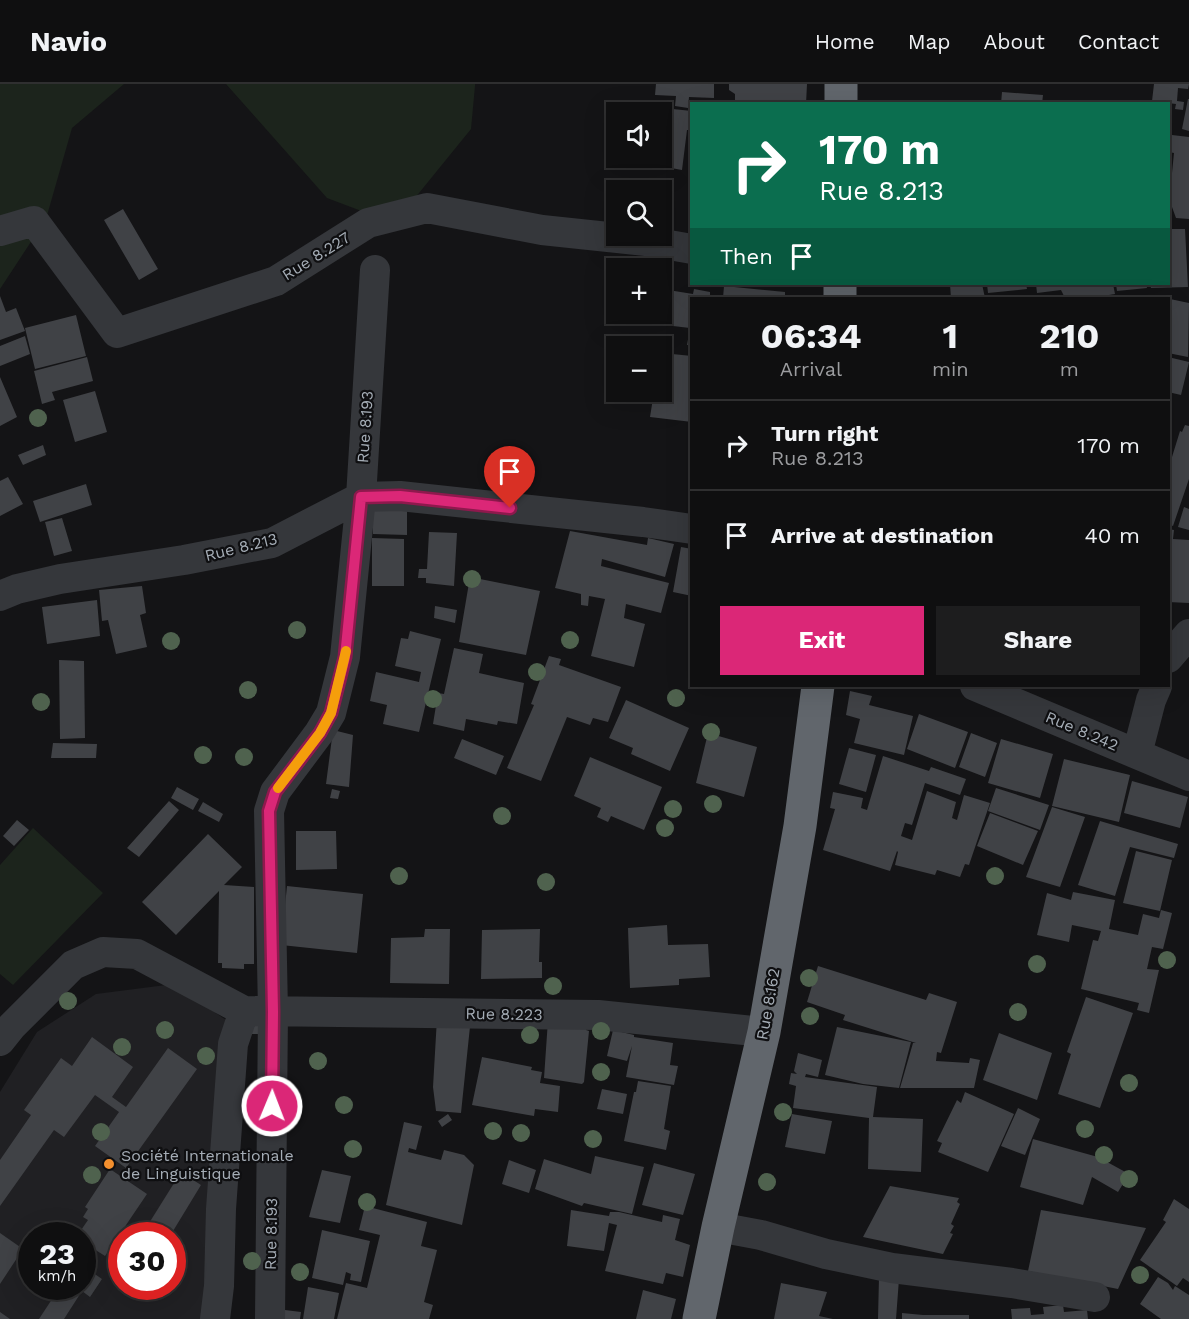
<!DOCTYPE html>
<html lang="en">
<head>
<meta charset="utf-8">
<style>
  :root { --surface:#0f0f10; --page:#1d1d1e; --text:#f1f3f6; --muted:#9b9c9f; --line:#2f2f30; --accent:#db2777 }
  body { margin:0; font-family:"Work Sans",sans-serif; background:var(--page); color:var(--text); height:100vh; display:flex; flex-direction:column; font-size:22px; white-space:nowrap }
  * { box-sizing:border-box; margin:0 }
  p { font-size:20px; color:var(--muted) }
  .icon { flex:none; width:33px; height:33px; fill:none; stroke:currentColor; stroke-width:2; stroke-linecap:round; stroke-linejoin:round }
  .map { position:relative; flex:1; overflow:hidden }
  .panel { position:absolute; left:690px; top:213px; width:480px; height:390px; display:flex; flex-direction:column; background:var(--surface); border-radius:0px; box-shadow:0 6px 24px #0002,0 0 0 2px var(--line) }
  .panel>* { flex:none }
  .top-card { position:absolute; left:690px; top:18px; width:480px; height:183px; border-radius:0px; box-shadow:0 6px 24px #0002,0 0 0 2px var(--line); background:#0b6e4f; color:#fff; overflow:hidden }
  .buttons { position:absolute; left:606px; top:18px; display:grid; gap:12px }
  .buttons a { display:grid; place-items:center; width:66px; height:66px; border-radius:0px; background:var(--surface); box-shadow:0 6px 24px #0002,0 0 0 2px var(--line); font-size:30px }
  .speed { position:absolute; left:18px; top:1138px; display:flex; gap:12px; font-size:30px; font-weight:700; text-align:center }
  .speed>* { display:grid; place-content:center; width:78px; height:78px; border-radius:50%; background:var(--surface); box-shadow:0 6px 24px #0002,0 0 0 2px var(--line); line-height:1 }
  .speed small { font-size:15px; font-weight:400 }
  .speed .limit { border:9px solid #d22; background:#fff; color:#111 }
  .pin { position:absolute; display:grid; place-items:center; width:51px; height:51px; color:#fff; margin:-62px -26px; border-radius:50% 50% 50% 0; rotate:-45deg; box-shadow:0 0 6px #0007 }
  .pin .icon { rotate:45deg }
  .me { position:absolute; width:66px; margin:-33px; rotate:1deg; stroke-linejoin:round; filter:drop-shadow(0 0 4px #0008) }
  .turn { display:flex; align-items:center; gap:21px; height:126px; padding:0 30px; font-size:27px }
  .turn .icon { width:78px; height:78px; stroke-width:2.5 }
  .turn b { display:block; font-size:42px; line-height:51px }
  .then { display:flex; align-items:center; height:57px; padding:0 30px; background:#0003; gap:12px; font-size:22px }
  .eta { display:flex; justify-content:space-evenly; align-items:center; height:102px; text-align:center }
  .eta b { font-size:36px; font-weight:700; line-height:42px }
  .primary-button { display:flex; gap:12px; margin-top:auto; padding:12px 30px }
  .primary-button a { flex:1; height:69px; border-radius:0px; background:var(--accent); color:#fff; font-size:24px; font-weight:700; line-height:69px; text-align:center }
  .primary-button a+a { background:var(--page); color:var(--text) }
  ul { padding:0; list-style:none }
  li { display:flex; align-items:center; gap:18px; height:90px; padding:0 30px; border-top:2px solid var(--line) }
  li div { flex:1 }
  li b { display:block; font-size:22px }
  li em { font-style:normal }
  header { display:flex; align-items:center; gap:36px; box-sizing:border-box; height:84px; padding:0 30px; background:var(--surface); border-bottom:2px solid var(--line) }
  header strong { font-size:28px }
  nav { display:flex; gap:33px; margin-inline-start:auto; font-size:21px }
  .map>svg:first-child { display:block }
  .built { fill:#202023; fill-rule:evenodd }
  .green { fill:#1c241c }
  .building { fill:#404246 }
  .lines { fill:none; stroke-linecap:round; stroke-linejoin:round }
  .street { stroke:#35373b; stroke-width:30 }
  .highway { stroke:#61666c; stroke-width:33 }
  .tree { fill:#4f624e }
  .route-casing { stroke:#8e194d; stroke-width:15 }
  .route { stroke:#db2777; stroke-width:10 }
  .slow { stroke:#f59e0b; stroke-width:10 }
  .poi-dot { fill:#f38f2e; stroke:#0f0f11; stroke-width:2 }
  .labels { text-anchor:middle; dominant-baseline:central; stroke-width:4.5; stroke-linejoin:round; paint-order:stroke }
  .street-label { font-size:16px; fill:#a5adb6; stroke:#0f0f11 }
  .poi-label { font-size:16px; fill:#a5adb6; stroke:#0f0f11; text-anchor:start }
</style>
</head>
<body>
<header>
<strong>Navio</strong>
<nav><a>Home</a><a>Map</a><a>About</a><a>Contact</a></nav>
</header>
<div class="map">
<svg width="1189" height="1235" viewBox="0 0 1189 1235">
  <rect width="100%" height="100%" fill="#141416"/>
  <path class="built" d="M174,900l52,36 -17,299h-209v-227l37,-60 59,-38zM32,1152h50v51h-50zM122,1152h50v51h-50z"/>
  <path class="green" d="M0,0h124l-52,44 -26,91 -46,70z
    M226,0h249v2l-4,43 -56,69 -43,17 -45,-17z
    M33,744l70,65 -90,92 -13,-11v-109z"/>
  <path class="building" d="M656,0h58v14l-25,-1 -1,11 -13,-2 1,-10 -21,-1z
    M729,0h78l-1,20h-71v-10l-6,-4z
    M1154,0h35l-1,5 -10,-1 -1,13 7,1 -1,8 -8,-1 1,-5 -24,-3z
    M1002,8l41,3 -1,9h-41z
    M1188,15h1v32l-7,-2z
    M634,21l58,6 -1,19h-4l-5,40 -55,-10 1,-2h34v-46h-29z
    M1168,27l4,1 -1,14h-3z
    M1172,51l17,2v82l-13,-1 -4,-11h-4v-35l4,1 2,-20 -5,-1z
    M123,125l35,60 -19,11 -35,-60z
    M1168,145h17l3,58 -37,1 -1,-4h18z
    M950,200h32l3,14h-34z
    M987,200h39l1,5 -39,4z
    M1036,200h77l2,10 -24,4h-26l-4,-8 -24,3z
    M1116,200h30l1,4 -30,3z
    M724,202l61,6v6h-62z
    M662,205l31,5 1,-5 16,3v6h-18v47h-5l3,-17 -60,-7 -1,-7h33z
    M0,212l6,16 10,-4 9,23 -25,9z
    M1170,215l19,4 -1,54 -20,-4z
    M76,231l10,41 -51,13 -10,-41z
    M25,252l5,18 -30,12v-20z
    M672,270l20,2v66l-42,-5 4,-25h8v-25l8,2z
    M87,273l6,24 -41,11 3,8 -13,4 -8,-33z
    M1168,273l21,5 -8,33 -13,-3z
    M0,293l17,40 -17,9z
    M95,307l12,41 -32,10 -12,-42z
    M1185,341l4,1v53l-16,47 -5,-2v-54l12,-39 2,1z
    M43,361l3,10 -23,10 -5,-10z
    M8,393l15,27 -23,12v-35z
    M86,400l6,21 -52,17 -7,-21z
    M373,420l34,1v30l-34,-1z
    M1184,423l5,2v21l-11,-3z
    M62,434l10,33 -18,5 -9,-34z
    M1168,445l6,1 -1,9 16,1v63l-21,-1z
    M570,447l77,14 1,-7 26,6 -9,33 -63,-18 -1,7 68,17 -8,30 -35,-9 -2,14 21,6 -11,43 -43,-11 14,-57 -16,-3 -1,10 -7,-1v-11l-26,-6z
    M429,448l28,1 -3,53 -28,-3v-5h-8l1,-9h8z
    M372,454l32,1v47h-32z
    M681,463l11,2v47l-19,-4z
    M470,493l70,14 -14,64 -67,-13z
    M142,502l4,27 -6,2 7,32 -31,7 -8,-34 -6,1 -3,-31z
    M97,516l3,36 -53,8 -5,-37z
    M435,522l22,4 -2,13 -21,-5z
    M410,547l31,8 -22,93 -36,-8 4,-19 -17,-4 6,-29 43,10 2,-10 -26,-6 6,-28 7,1z
    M454,564l29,6 -4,19 45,10 -7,41 -19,-3 -1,4 -31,-6 -2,12 -31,-7 5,-31 6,1z
    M549,572l12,3 -2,6 62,22 -13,35 -15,-4 -3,7 -23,-8 -26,64 -34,-13 27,-63 -3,-1z
    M59,576l25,1 1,77 -25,1z
    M850,607l22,5 -3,9 44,11 -9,39 -50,-12 6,-24 -14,-4z
    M626,616l63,28 -19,43 -39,-17 2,-6 -24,-10z
    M919,630l49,18 -13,36 -48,-19z
    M333,646l20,5 -4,52 -23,-3z
    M708,649l49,14 -13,50 -48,-14z
    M971,649l26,10 -12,34 -26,-10z
    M462,655l42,17 -8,19 -42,-17z
    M1001,655l52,15 -13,44 -52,-15z
    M53,659l44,1 -1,14h-45z
    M849,664l27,7 -10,37 -27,-8z
    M883,672l46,15 2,-4 35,12 -6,16 -35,-12 -13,42 -7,-2 -4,13 11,4 15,-49 29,11 -4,16 5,2 7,-25 26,8 -21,62 -4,-1 -5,13 -23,-7 -2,5 -40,-10 3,-13 -1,-1 -7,20 -67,-21 12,-41 -5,-1 3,-16 30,6 -2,10 6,2z
    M590,673l72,30 -18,43 -33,-14 -3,6 -11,-5 4,-9 -27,-12z
    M1064,675l66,16 -11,47 -67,-16z
    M1132,697l56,16 -8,31 -56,-15z
    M177,703l22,12 -6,11 -22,-12z
    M996,704l53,17 -9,25 -52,-19z
    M332,705l8,2 -2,8 -8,-1z
    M169,717l10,9 -40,47 -12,-9z
    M203,718l20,12 -4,8 -21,-11z
    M1052,723l33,10 -25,70 -34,-10z
    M990,729l48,18 -15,34 -46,-19z
    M17,736l12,10 -15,16 -11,-10z
    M1100,737l78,23 -4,14 -44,-11 -15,49 -37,-11z
    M296,747h40l1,38 -41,1z
    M208,750l34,33 -18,18 30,2v77h-10v5l-22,-1v-5h-4l1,-72 -43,44 -34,-33z
    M1136,767l36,9 -12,51 -37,-8z
    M287,802l76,8 -6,59 -76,-8z
    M1073,808l42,8 -6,29 29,6 5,-21 16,4 2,-8 11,3 -9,36 -11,-2 -5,22 12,1 -10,43 -12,-3 2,-7 -58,-14 12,-49 5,1 3,-10 -29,-6 -3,17 -32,-7 10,-42 24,7z
    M667,841l1,20 40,-1 2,33 -31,2v6l-49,3 -2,-60z
    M425,845h25l-1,55 -59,-1 1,-45 33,-1z
    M540,845l-1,33h3v16l-61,1 1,-49z
    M818,882l108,34 3,-7 28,9 -16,51 -4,-1 -1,9 33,2 1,-5 10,2 -6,28h-74l13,-45h3l-73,-23 2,-5 -38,-13z
    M1086,913l47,16 -33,95 -42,-14 13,-40 -4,-2z
    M471,933l-10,96 -25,-2 -3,-24 4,-69z
    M548,936l38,3v7l3,1 -5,51 -2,2 -38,-6z
    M258,937v13h-9z
    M837,943l74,15 -12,46 -36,-4 -38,-9z
    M613,946l21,5v2l39,6 -3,22 8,1 -4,19 -48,-8 6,-31 -5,15 -20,-5z
    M999,949l53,20 -15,47 -54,-20z
    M92,953l41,30 -21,30 14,10 42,-59 29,21 -71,99 -31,-22 24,-34 -24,-17 -31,42 -10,-7 -54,76v-46l31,-45 -7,-5 37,-52 11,8z
    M798,969l24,7 -4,17 -12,-3 -1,3 72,10 -4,30 50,2 -2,53 -53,-3 1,-51 -76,-10 3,-22 -7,-2 2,-11 6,1 -3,-3z
    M482,973l50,10 -1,3 11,2 -2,11 20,3 -2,26 -23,-3 -1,7 -62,-11z
    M638,997l33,5 -7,43 6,2 -4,19 -42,-9 10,-49h2z
    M602,1005l25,5 -4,20 -26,-5z
    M965,1008l49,22 -26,58 -50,-20 4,-9 -5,-2 20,-41 4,3z
    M1018,1024l22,11 -15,36 -24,-9z
    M448,1030l4,6 -10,7 -4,-6z
    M792,1030l40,7 -7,33 -40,-7z
    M404,1038l18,4 -6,24 -7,-2 -1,4 33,8 3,-10 20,5 10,10 -12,60 -76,-20z
    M1033,1055l65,18 31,17 -11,18 -26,-15 -9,28 -63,-18z
    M595,1072l49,11 -12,47 -48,-11 -2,3 -47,-17 9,-30 47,15z
    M509,1076l27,10 -7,23 -27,-9z
    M654,1079l41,11 -12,41 -41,-10z
    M110,1085l37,25 -42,62 -11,-7 -11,17 19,13 -12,18 -8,-6 -18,28h-25l21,-32h22v-51h-5l11,-16 -5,-3 5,-8 -3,-2z
    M322,1086l29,6 -11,47 -31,-6z
    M181,1088l20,13 -31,51h-29z
    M890,1102l69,12 -2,4 3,2 -9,20 3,2 -4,7 3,1 -10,20 -80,-17z
    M1174,1115l15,10v73l-6,-4 -6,8 -37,-26 26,-38 -3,-2z
    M365,1122l62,16 -6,24 16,4 -13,52 9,3 -4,14h-92l9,-36 21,5 13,-53 -21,-5z
    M571,1126l38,6 1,-4h9l43,10 1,-7 17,4 -5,21 15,5 -7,32 -17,-4 -3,11 -58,-13 12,-46 -8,-2 -5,28 -37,-5z
    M1041,1126l105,18 -28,61 -90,-18z
    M322,1146l48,11 -9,41 -11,-2 1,-6 -5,-2 -3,13 -31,-7z
    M0,1149l23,16 -23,35z
    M879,1193l20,2 -3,40h-18z
    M1158,1193l10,6 5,7 2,-4 14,9v24h-28l-21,-15z
    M781,1199l46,9 -8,24 14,3h-59z
    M308,1203l31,6 -5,26h-31z
    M643,1206l33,9 -5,20h-35z
    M1063,1221l1,7 23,-2 1,9h-76l-1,-10 19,-1 1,7 13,-1 -1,-7z
    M285,1226l16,2 -1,7h-17z
    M0,1228l10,7h-10z
    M902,1229l21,2h46v4h-67z"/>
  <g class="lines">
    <path class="street" d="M0,147l34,-10 83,112 159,-52 92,-58 59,-15 115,22 104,11 46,8
      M0,512l17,-7 43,-10 124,-19 88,-17 89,-46 39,-1 243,26 49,7
      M1168,574l21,-24
      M975,602l214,90
      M1137,670l14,-54 6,-14
      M0,957l12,-15 61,-61 30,-13 34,2 107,57 354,4 166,17
      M718,1143l43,8 65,19 66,14 120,15 83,14
      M215,1235l4,-33 2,-77 12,-165 11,-33
      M270,1235l3,-307 -4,-201 6,-19 44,-59 12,-20 14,-56 16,-160 14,-227"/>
    <path class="highway" d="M841,20v-20
      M840,200v14
      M699,1235l19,-92 46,-195 36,-206 18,-140"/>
  </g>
  <g class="tree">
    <circle cx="38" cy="334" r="9"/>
    <circle cx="472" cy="495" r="9"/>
    <circle cx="297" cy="546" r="9"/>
    <circle cx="570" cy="556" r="9"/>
    <circle cx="171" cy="557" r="9"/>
    <circle cx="537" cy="588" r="9"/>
    <circle cx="248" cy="606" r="9"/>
    <circle cx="676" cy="614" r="9"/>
    <circle cx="433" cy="615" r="9"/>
    <circle cx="41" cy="618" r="9"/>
    <circle cx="711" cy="648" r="9"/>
    <circle cx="203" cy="671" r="9"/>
    <circle cx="244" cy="673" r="9"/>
    <circle cx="713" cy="720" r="9"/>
    <circle cx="673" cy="725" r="9"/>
    <circle cx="502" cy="732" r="9"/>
    <circle cx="665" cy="744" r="9"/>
    <circle cx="399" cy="792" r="9"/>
    <circle cx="995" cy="792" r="9"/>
    <circle cx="546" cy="798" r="9"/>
    <circle cx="1167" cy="876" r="9"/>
    <circle cx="1037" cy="880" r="9"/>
    <circle cx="809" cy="894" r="9"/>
    <circle cx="553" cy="902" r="9"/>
    <circle cx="68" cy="917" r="9"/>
    <circle cx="1018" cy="928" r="9"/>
    <circle cx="810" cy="932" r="9"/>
    <circle cx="165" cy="946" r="9"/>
    <circle cx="601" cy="947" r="9"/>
    <circle cx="530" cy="951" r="9"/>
    <circle cx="122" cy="963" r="9"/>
    <circle cx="206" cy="972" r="9"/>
    <circle cx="318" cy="977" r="9"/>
    <circle cx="601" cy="988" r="9"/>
    <circle cx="1129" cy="999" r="9"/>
    <circle cx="257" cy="1011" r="9"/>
    <circle cx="344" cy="1021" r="9"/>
    <circle cx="783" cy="1028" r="9"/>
    <circle cx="1085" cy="1045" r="9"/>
    <circle cx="493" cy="1047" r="9"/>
    <circle cx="101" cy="1048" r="9"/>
    <circle cx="521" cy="1049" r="9"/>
    <circle cx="593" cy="1055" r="9"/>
    <circle cx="353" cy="1065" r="9"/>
    <circle cx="1104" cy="1071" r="9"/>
    <circle cx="92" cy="1091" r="9"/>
    <circle cx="1129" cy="1095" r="9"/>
    <circle cx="767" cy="1098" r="9"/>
    <circle cx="367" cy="1118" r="9"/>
    <circle cx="252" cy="1177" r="9"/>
    <circle cx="300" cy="1188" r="9"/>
    <circle cx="1140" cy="1191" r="9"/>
  </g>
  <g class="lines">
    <g class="route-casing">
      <path id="route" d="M272,1022l1,-94 -4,-201 6,-19 45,-59 11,-20 14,-56 16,-160 39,-1 110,12"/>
    </g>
    <use href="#route" class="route"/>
    <path class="slow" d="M278,704l42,-55 11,-20 15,-62"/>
  </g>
  <circle class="poi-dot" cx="109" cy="1080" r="6"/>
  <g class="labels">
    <g class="street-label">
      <text transform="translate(316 172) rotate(-32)">Rue 8.227</text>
      <text transform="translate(365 343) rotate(-86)">Rue 8.193</text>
      <text transform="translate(241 463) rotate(-14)">Rue 8.213</text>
      <text transform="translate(1082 647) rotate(23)">Rue 8.242</text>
      <text transform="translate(768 920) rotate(-80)">Rue 8.162</text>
      <text transform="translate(504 930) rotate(1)">Rue 8.223</text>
      <text transform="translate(271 1150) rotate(-89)">Rue 8.193</text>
    </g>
    <g class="poi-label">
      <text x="121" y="1071">Société Internationale<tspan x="121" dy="18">de Linguistique</tspan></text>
    </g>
  </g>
</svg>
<div class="buttons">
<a><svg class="icon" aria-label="sound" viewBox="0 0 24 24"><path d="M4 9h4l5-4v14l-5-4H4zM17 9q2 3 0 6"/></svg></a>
<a><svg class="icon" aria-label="search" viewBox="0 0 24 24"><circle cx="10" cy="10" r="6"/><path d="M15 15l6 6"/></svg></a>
<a>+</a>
<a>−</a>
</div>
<div class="speed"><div>23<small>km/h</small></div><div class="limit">30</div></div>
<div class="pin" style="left:510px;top:424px;background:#d93025"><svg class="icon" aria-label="arrive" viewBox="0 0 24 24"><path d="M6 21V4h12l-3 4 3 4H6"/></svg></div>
<svg class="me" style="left:272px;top:1022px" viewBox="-20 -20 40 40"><circle r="17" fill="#db2777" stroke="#fff" stroke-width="3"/><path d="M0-11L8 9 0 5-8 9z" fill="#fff"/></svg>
<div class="top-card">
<div class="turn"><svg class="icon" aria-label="right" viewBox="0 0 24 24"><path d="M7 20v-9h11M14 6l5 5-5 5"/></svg><div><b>170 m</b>Rue 8.213</div></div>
<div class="then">Then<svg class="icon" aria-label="arrive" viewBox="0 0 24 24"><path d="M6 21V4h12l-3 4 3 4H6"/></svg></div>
</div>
<section class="panel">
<div class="eta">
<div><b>06:34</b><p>Arrival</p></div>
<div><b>1</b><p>min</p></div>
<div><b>210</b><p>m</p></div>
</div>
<ul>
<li><svg class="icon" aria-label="right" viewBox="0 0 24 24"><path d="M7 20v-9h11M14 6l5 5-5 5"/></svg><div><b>Turn right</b><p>Rue 8.213</p></div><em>170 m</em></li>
<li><svg class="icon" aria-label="arrive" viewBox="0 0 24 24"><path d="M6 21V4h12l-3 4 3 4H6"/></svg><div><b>Arrive at destination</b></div><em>40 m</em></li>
</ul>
<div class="primary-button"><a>Exit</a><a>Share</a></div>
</section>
</div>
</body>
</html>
